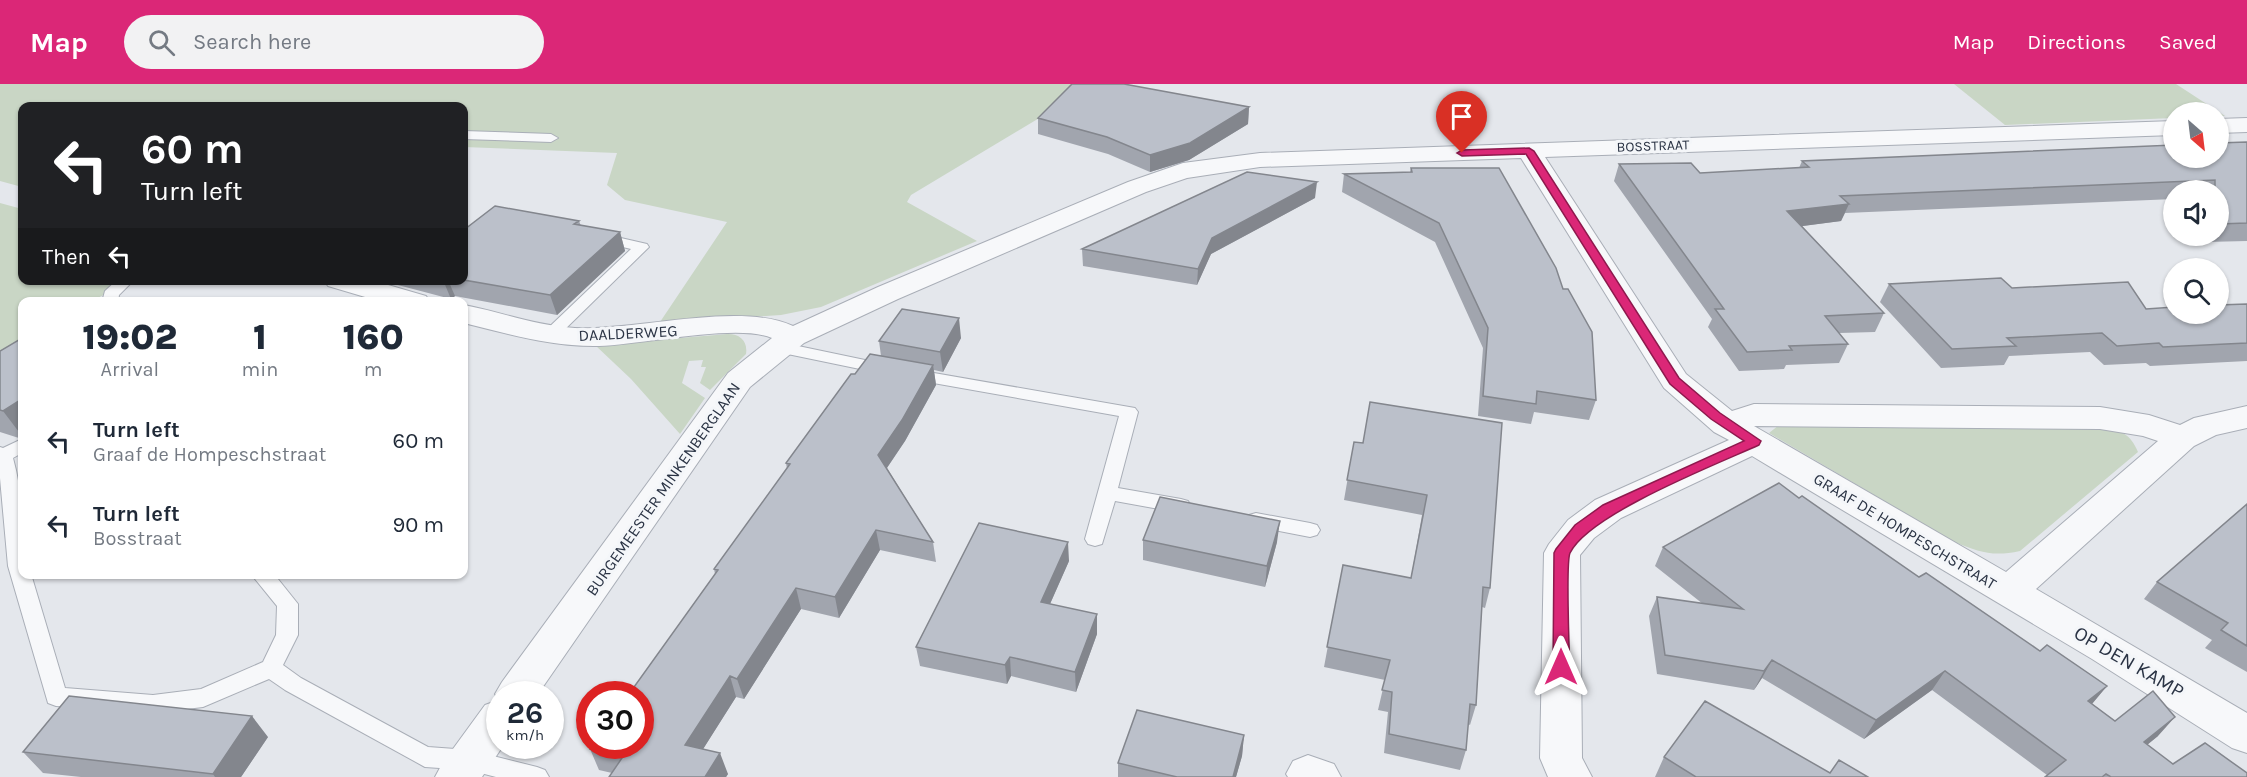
<!DOCTYPE html>
<html lang="en">
<head>
<meta charset="utf-8">
<style>
  :root { --surface:#fff; --page:#f2f2f3; --text:#1f2937; --muted:#747a83; --accent:#db2777 }
  body { margin:0; font-family:Karla,sans-serif; background:var(--page); color:var(--text); height:100vh; display:flex; flex-direction:column; font-size:22px; white-space:nowrap }
  * { box-sizing:border-box; margin:0 }
  p { font-size:20px; color:var(--muted) }
  .icon { flex:none; width:33px; height:33px; fill:none; stroke:currentColor; stroke-width:2; stroke-linecap:round; stroke-linejoin:round }
  .map { position:relative; flex:1; overflow:hidden }
  .side { position:absolute; left:18px; top:213px; width:450px; height:282px; display:flex; flex-direction:column; background:var(--surface); border-radius:12px; box-shadow:0 2px 4px #0004 }
  .side>* { flex:none }
  .hud { position:absolute; left:18px; top:18px; width:450px; height:183px; border-radius:12px; box-shadow:0 2px 4px #0004; background:#202124; color:#fff; overflow:hidden }
  .needle { width:39px; rotate:152deg }
  .buttons { position:absolute; left:2163px; top:18px; display:grid; gap:12px }
  .buttons a { display:grid; place-items:center; width:66px; height:66px; border-radius:50%; background:var(--surface); box-shadow:0 2px 4px #0004; font-size:30px }
  .speed { position:absolute; left:486px; top:597px; display:flex; gap:12px; font-size:30px; font-weight:700; text-align:center }
  .speed>* { display:grid; place-content:center; width:78px; height:78px; border-radius:50%; background:var(--surface); box-shadow:0 2px 4px #0004; line-height:1 }
  .speed small { font-size:15px; font-weight:400 }
  .speed .limit { border:9px solid #d22; background:#fff; color:#111 }
  .pin { position:absolute; display:grid; place-items:center; width:51px; height:51px; color:#fff; margin:-62px -26px; border-radius:50% 50% 50% 0; rotate:-45deg; box-shadow:0 0 6px #0007 }
  .pin .icon { rotate:45deg }
  .me { position:absolute; width:66px; margin:-33px; rotate:0deg; stroke-linejoin:round; filter:drop-shadow(0 0 4px #0008) }
  .turn { display:flex; align-items:center; gap:21px; height:126px; padding:0 24px; font-size:27px }
  .turn .icon { width:78px; height:78px; stroke-width:2.5 }
  .turn b { display:block; font-size:42px; line-height:51px }
  .then { display:flex; align-items:center; height:57px; padding:0 24px; background:#0003; gap:12px; font-size:22px }
  .eta { display:flex; justify-content:space-evenly; align-items:center; height:102px; text-align:center }
  .eta b { font-size:36px; font-weight:800; line-height:42px }
  ul { padding:0; list-style:none }
  li { display:flex; align-items:center; gap:18px; height:84px; padding:0 24px }
  li div { flex:1 }
  li b { display:block; font-size:22px }
  li em { font-style:normal }
  header { display:flex; align-items:center; gap:36px; box-sizing:border-box; height:84px; padding:0 30px; background:var(--accent); color:#fff }
  header strong { font-size:28px }
  nav { display:flex; gap:33px; margin-inline-start:auto; font-size:21px }
  .search { width:420px; height:54px; background:var(--page); display:flex; align-items:center; gap:15px; box-sizing:border-box; padding:0 21px; border-radius:33px; color:var(--muted); font-size:22px }
  .map>svg:first-child { display:block }
  .green { fill:#c9d6c5 }
  .lines { fill:none; stroke-linecap:round; stroke-linejoin:round }
  .lane-casing { stroke:#a9aeb7; stroke-width:2 }
  .street-casing { stroke:#a9aeb7; stroke-width:2 }
  .lane { fill:#f7f8fa; fill-rule:evenodd }
  .street { fill:#f7f8fa; fill-rule:evenodd }
  .wall { fill:#a1a5ae }
  .shaded-wall { fill:#83868d }
  .building { fill:#bbc0ca; stroke:#83868d; stroke-width:1.5 }
  .route { fill:#db2777; stroke:#8e194d; stroke-width:1.5 }
  .labels { text-anchor:middle; dominant-baseline:central; stroke-width:6; stroke-linejoin:round; paint-order:stroke }
  .far-street-label { font-size:14px; fill:#2b3445; stroke:#f4f6f9 }
  .street-label { font-size:16px; fill:#2b3445; stroke:#f4f6f9 }
  .near-street-label { font-size:20px; fill:#2b3445; stroke:#f4f6f9 }
</style>
</head>
<body>
<header>
<strong>Map</strong>
<div class="search"><svg class="icon" aria-label="search" viewBox="0 0 24 24"><circle cx="10" cy="10" r="6"/><path d="M15 15l6 6"/></svg>Search here</div>
<nav><a>Map</a><a>Directions</a><a>Saved</a></nav>
</header>
<div class="map">
<svg width="2247" height="693" viewBox="0 0 2247 693">
  <rect width="100%" height="100%" fill="#e4e7ec"/>
  <path class="green" d="M0,0h1096l-185,111 -4,7 70,39 -156,66 -40,8 -98,6 -25,4 69,-103 -102,-22 -18,-15 10,-32 -153,-6v-41h-442v81l-22,-6z
    M1954,0h222l49,32h-6l-1,-4h-44l-1,6 -168,7z
    M0,119l22,6v71l108,1 -38,20 -70,1v38l-22,13z
    M728,250c12,0 20,7 18,20l-36,36 -10,-7 6,-16h-5l2,-7 -14,1 -7,22 23,15 -25,36 -49,-55 -36,-34z
    M1783,338l319,3c18,5 29,9 36,27l-118,99c-28,6 -40,1 -66,-9l-185,-109z"/>
  <g class="lines">
    <g class="lane-casing">
      <path id="lane" d="M464,47l87,3 7,4 -7,4 -87,-3z
        M599,149l48,11 2,3 -92,90h-12l-2,-3 2,-3 86,-82 -37,-9 -2,-3 2,-3z
        M117,196h17l-15,15 -1,7h-16l3,-11z
        M779,258l105,22 6,1 2,4 -2,4 -6,1 -111,-23 -2,-4z
        M911,285l224,39 3,4 -20,76 63,11 7,2 3,5 -3,5 -7,2 -66,-12 -13,43 -7,2 -7,-2 -3,-5 34,-123 -214,-38 -3,-4 3,-4z
        M22,355v14l-9,5c11,39 9,77 9,116h9l34,114 88,7 48,-6 62,-27 13,-27 1,-29 -26,-32h23l24,30v31l-15,30 18,13 127,69 41,3 68,17 8,3 4,7h-53l-27,-7 -44,-3 -140,-77 -16,-11 -66,28 -50,6 -97,-7 -8,-3 -40,-137 -8,-88v-31l3,1z
        M1256,429l54,10 7,2 3,5 -3,5 -7,2 -61,-12 -3,-5 3,-5z"/>
    </g>
    <g class="street-casing">
      <path id="street" d="M2247,34v14l-29,1v-14z
        M2174,37v14l-629,22 141,217 46,37 22,-7 346,3 49,8 31,10 14,-7 53,-12v22l-31,7 -22,11 -158,143 211,124v40l-15,-5 -140,-89 -340,-203 -131,62 -27,20 -14,17 2,203 10,19h-44l-8,-19 4,-205 5,-9 19,-24 27,-20 134,-60 -15,-8 -50,-44 -143,-230 -261,9 -73,11 -41,14 -248,107 -94,44 -54,44 -212,307h-38v52h3l-21,31h-47l7,-13 43,-59 14,-5 -4,-6 7,-12 226,-309 44,-35c-35,-15 -131,7 -173,8 -47,1 -91,-12 -135,-23v-18c37,7 73,21 111,23 62,3 164,-27 218,-2l85,-39 250,-105 55,-19 77,-10zM1754,342l346,3 43,7 15,5 -152,131z
        M324,196h47l55,16 4,6h-48l-54,-16z
        M1308,671l26,9 7,13h-53l-2,-3 7,-13z"/>
    </g>
    <use href="#lane" class="lane"/>
    <use href="#street" class="street"/>
  </g>
  <path class="wall" d="M1249,23l-1,17 -59,36 -39,12 -42,-18 -70,-20v-16z
    M2247,58v99l-42,1v-6h13v-46h-44v9l-329,14 -4,8 -39,5 82,87 -9,19 -36,1 9,11 -9,19 -53,2 -2,4 -45,2 -31,-44 4,-8 -98,-138 5,-17 81,9 99,-5 3,-7z
    M1411,84l185,232 -7,20 -55,-8 -3,12 -53,-8 5,-68 -48,-106 -93,-50 2,-18 66,-2z
    M1315,114l-104,56 -14,31 -114,-19 -1,-17z
    M579,137l2,5 39,6 5,19 -68,64 -102,-19 -4,3 -57,-15 -2,-4h72v-51z
    M1889,200l123,4 134,21 101,-5v57l-97,5 -4,-3 -42,2 -14,-13 -81,4 -5,9 -63,3 -61,-66z
    M22,254v101l-22,-7v-81z
    M961,254l-18,34 -9,-2 2,15 -31,56 -18,27 46,74 3,20 -56,-12 -41,68 -38,-9 -57,90 -8,-2 -33,52 25,25 -2,3h-117l3,-4 -13,-3 -9,-21 125,-175 -1,-5 73,-100 -1,-6 95,-107 -2,-15z
    M1370,318l120,186 -5,20 -3,-1 -6,98 -6,20 -2,-1 -2,26 -6,20 -76,-17 4,-41 -10,-2 7,-30 -61,-13 19,-102 68,13 11,-63 -78,-15 10,-58 9,1z
    M1799,414l120,79 121,74 67,35 -15,18 23,17 43,15 -11,9 26,19 74,13h-203l3,-2 -115,-85 -68,49 -102,-61 -8,12 -97,-16 -8,-58 8,-19 46,7 -48,-38 8,-19z
    M2247,420v168l-42,-24 7,-8 -68,-41 13,-17z
    M1143,456l134,2 -12,45 -122,-27z
    M1069,477l-19,43 47,10v20l-21,58 -65,-16 -4,8 -87,-18 -4,-19z
    M1244,651l-2,21 -6,21h-118v-14z
    M268,653l-27,40h-160l-38,-4 -20,-21z
    M1664,673l166,16 38,4h-213z"/>
  <path class="shaded-wall" d="M1249,23l-1,17 -59,36 -39,12v-17z
    M1317,98l-2,16 -104,56 -14,31 1,-16 14,-31z
    M1849,120l-8,17 -61,8 7,-18z
    M620,148l5,19 -68,64 -7,-20z
    M443,196h5l7,16 -4,3z
    M959,234l2,20 -18,34 -3,-20z
    M933,281l3,20 -31,56 -23,34 -4,-20z
    M22,315v37l-19,-25z
    M1280,437l-3,21 -12,45 2,-21z
    M876,446l4,20 -41,68 -4,-21z
    M1068,458l1,19 -27,61 -1,-20z
    M796,504l5,21 -57,90 -7,-20z
    M1097,530v20l-21,58 -1,-20z
    M1010,573l1,19 -4,8 -2,-19z
    M1772,576l-10,18 -8,12 10,-19z
    M1945,587l-13,19 -68,49 12,-19z
    M730,592l6,21 -43,68 -8,-20z
    M2107,602l-16,19 -3,-4z
    M252,632l16,21 -27,40h-26l-2,-3z
    M2175,633l-17,19 -31,25 17,-19z
    M1244,651l-2,21 -6,21h-3z
    M720,669l8,21 -2,3h-21z"/>
  <path class="building" d="M1072,0h52l125,23 -59,36 -40,12 -43,-18 -69,-19z
    M2247,58v81l-29,1v-34h-3v-10l-375,16 9,8 -62,7 97,102 -59,3 23,28 -59,2 3,4 -45,2 -32,-43h9l-105,-145 72,-1 9,10 109,-6 -7,-6 372,-16v13h44v-15z
    M1411,84h88l57,100 7,21h5l24,43 4,68 -59,-9 -1,13 -53,-8 5,-68 -49,-105 -95,-49 68,-2z
    M1247,88l70,10 -105,56 -14,31 -116,-20z
    M495,122l84,15 -5,3 46,8 -70,63 -86,-15v-51h1z
    M2001,194l11,10 116,-6 18,27 28,-2v7h44v-9l29,-1v39l-84,4 -4,-4 -42,3 -15,-13 -95,5 9,8 -64,3 -63,-65z
    M902,225l57,9 -19,34 -61,-11z
    M22,254v61l-19,12 -3,-1v-59z
    M870,270l63,11 -31,55 -24,35 55,87 -57,-12 -41,67 -39,-9 -59,91 -7,-3 -45,69 35,8 -15,24h-96l13,-19 -32,-9 2,-3h48v-52h-11l89,-124 -4,-1 76,-105 -4,-1 65,-89h4z
    M1370,318l132,21 -12,165 -7,-1 -7,118 -6,-1 -4,46 -77,-16 3,-42 -10,-2 8,-30 -63,-13 16,-82 68,13 16,-83 -80,-15 7,-38 9,1z
    M1779,399l20,15 3,-2 117,81 7,-4 114,78 7,-6 60,41 -19,15 27,20 38,-30 22,26 -31,25 29,22 32,-21 42,30v4h-136l-5,-3 -4,3h-57l21,-17 -121,-89 -69,49 -104,-60 -8,11 -99,-16 -8,-58 86,12 -80,-62z
    M1160,413l120,24 -13,45 -124,-26z
    M2247,420v142l-26,-16 7,-7 -71,-41z
    M979,439l89,19 -27,60 56,12 -22,58 -65,-15 -5,8 -89,-18z
    M69,612l183,20 -39,58 -190,-22z
    M1705,617l125,72 9,-13 29,17h-172l-32,-20z
    M1137,626l107,25 -11,42h-56l-59,-14z"/>
  <path class="route" d="M1529,64l5,3 145,227 41,35 41,28 -2,4c-42,19 -170,69 -189,108 -4,9 -1,96 0,114l-3,5 -6,2 -6,-2 -2,-5 1,-114 2,-4 19,-24 28,-20 141,-64 -33,-22 -41,-35 -144,-230 -64,2 -5,-3 5,-3z"/>
  <g class="labels">
    <g class="far-street-label">
      <text transform="translate(1653 62) rotate(-2)">BOSSTRAAT</text>
    </g>
    <g class="street-label">
      <text transform="translate(628 249) rotate(-3)">DAALDERWEG</text>
      <text transform="translate(663 405) rotate(-55)">BURGEMEESTER MINKENBERGLAAN</text>
      <text transform="translate(1905 447) rotate(31)">GRAAF DE HOMPESCHSTRAAT</text>
    </g>
    <g class="near-street-label">
      <text transform="translate(2129 578) rotate(30)">OP DEN KAMP</text>
    </g>
  </g>
</svg>
<div class="buttons">
<a><svg class="needle" viewBox="-14 -14 28 28"><path d="M0-13l5 13h-10z" fill="#e53935"/><path d="M0 13l5-13h-10z" fill="#747a83"/></svg></a>
<a><svg class="icon" aria-label="sound" viewBox="0 0 24 24"><path d="M4 9h4l5-4v14l-5-4H4zM17 9q2 3 0 6"/></svg></a>
<a><svg class="icon" aria-label="search" viewBox="0 0 24 24"><circle cx="10" cy="10" r="6"/><path d="M15 15l6 6"/></svg></a>
</div>
<div class="speed"><div>26<small>km/h</small></div><div class="limit">30</div></div>
<div class="pin" style="left:1462px;top:69px;background:#d93025"><svg class="icon" aria-label="arrive" viewBox="0 0 24 24"><path d="M6 21V4h12l-3 4 3 4H6"/></svg></div>
<svg class="me" style="left:1561px;top:583px" viewBox="-20 -20 40 40"><path d="M0-17L14 15 0 8-14 15z" fill="#db2777" stroke="#fff" stroke-width="4"/></svg>
<div class="hud">
<div class="turn"><svg class="icon" aria-label="left" viewBox="0 0 24 24"><path d="M17 20v-9H6M10 6l-5 5 5 5"/></svg><div><b>60 m</b>Turn left</div></div>
<div class="then">Then<svg class="icon" aria-label="left" viewBox="0 0 24 24"><path d="M17 20v-9H6M10 6l-5 5 5 5"/></svg></div>
</div>
<section class="side">
<div class="eta">
<div><b>19:02</b><p>Arrival</p></div>
<div><b>1</b><p>min</p></div>
<div><b>160</b><p>m</p></div>
</div>
<ul>
<li><svg class="icon" aria-label="left" viewBox="0 0 24 24"><path d="M17 20v-9H6M10 6l-5 5 5 5"/></svg><div><b>Turn left</b><p>Graaf de Hompeschstraat</p></div><em>60 m</em></li>
<li><svg class="icon" aria-label="left" viewBox="0 0 24 24"><path d="M17 20v-9H6M10 6l-5 5 5 5"/></svg><div><b>Turn left</b><p>Bosstraat</p></div><em>90 m</em></li>
</ul>
</section>
</div>
</body>
</html>
